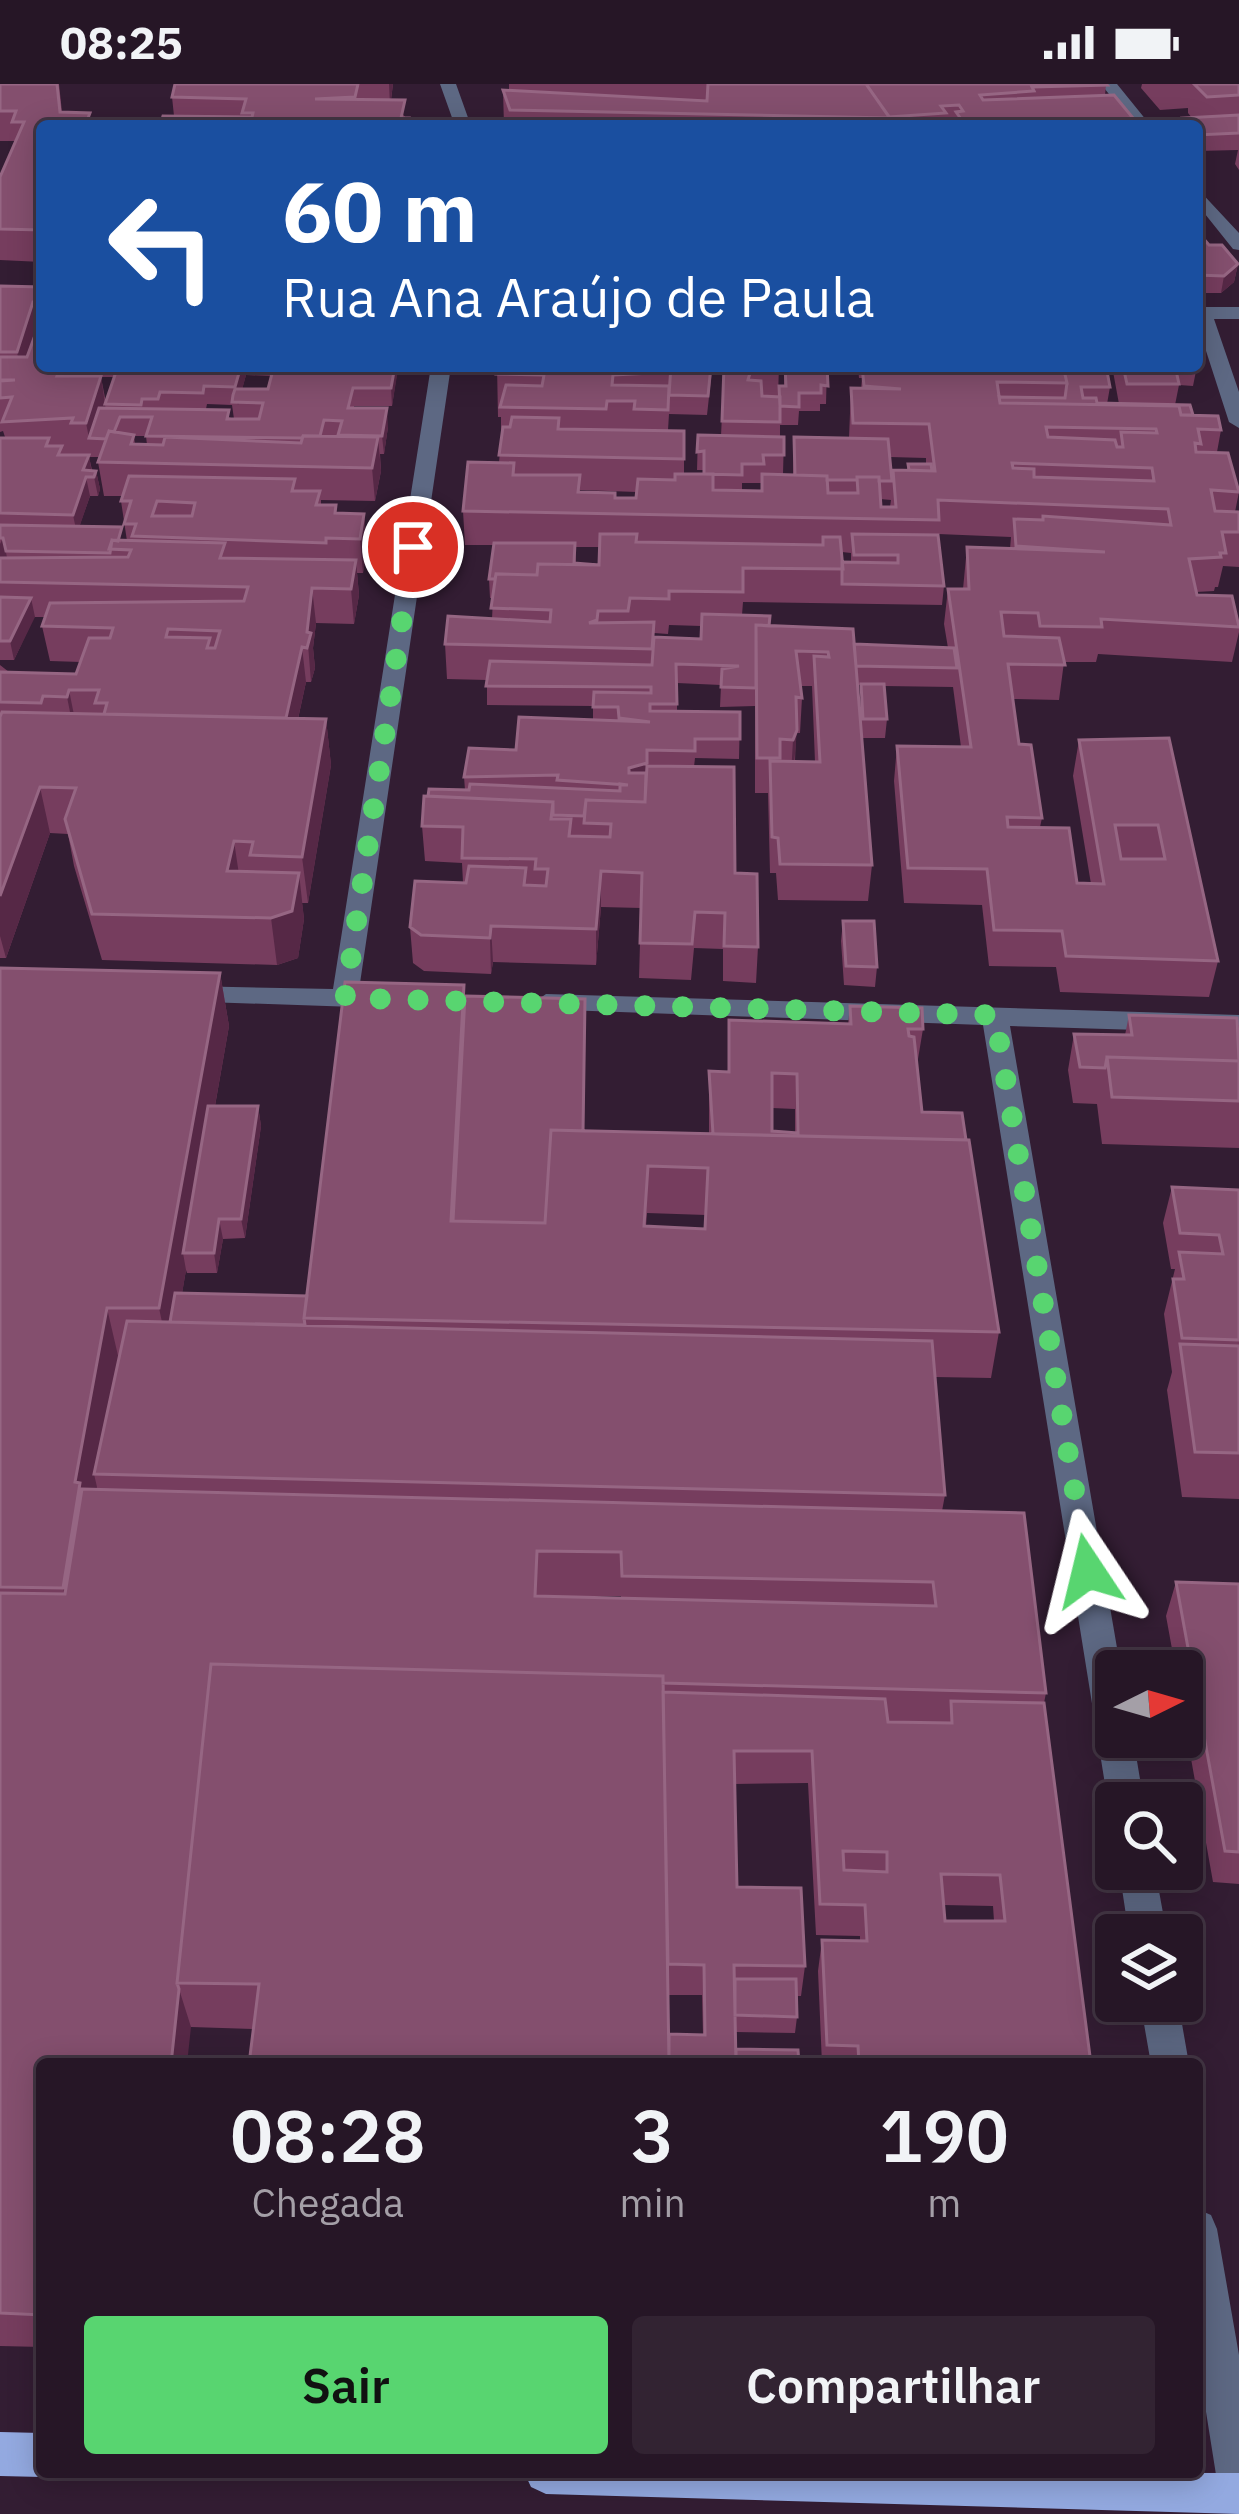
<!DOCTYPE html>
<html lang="pt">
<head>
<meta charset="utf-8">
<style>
  :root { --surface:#261626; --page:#322332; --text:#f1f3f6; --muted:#a49fa7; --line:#423543; --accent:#58d570 }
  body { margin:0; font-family:"IBM Plex Sans",sans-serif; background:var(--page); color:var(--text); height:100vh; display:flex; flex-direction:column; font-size:45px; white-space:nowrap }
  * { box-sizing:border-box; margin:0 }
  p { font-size:39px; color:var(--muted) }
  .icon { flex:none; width:66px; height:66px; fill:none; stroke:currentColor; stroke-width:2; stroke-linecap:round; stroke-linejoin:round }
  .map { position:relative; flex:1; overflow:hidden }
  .sheet { position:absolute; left:36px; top:1974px; width:1167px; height:420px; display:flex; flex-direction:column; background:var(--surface); border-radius:12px; box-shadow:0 6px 30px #0003,0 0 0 3px var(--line) }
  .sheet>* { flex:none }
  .guide { position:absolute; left:36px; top:36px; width:1167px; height:252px; border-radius:12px; box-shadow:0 6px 30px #0003,0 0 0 3px var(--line); background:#1a4fa0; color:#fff; overflow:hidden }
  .needle { width:78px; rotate:85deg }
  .tools { position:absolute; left:1095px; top:1566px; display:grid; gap:24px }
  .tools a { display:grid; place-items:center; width:108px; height:108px; border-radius:12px; background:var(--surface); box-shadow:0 6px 30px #0003,0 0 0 3px var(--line); font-size:60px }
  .pin { position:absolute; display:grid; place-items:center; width:102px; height:102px; color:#fff; margin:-51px; border:6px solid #fff; border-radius:50%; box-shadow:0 3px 12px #0007 }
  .me { position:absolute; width:132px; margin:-66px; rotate:350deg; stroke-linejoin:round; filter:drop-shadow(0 0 9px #0008) }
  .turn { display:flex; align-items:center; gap:42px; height:252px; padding:0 48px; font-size:54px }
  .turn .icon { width:156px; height:156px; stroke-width:2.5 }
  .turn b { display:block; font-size:84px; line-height:102px }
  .eta { display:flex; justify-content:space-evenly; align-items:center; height:204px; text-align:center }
  .eta b { font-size:72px; font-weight:600; line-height:84px }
  .button { display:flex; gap:24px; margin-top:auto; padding:24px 48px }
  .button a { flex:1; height:138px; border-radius:12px; background:var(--accent); color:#111; font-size:48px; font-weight:600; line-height:138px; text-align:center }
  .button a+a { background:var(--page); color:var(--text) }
  .status { display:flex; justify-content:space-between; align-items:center; height:84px; padding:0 60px; background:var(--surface); direction:ltr }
  .status svg { height:33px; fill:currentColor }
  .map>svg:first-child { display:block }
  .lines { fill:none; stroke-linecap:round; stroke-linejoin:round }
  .minor { fill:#5d6883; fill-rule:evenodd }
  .major { fill:#93a9e0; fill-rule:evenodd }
  .wall { fill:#763d5e; fill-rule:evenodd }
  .shaded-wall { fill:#562846 }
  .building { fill:#844f6e; stroke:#966683; stroke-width:3; fill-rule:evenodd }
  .route { stroke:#58d570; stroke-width:21; stroke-dasharray:0 37.8 }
</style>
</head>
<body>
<div class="status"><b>08:25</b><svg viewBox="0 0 49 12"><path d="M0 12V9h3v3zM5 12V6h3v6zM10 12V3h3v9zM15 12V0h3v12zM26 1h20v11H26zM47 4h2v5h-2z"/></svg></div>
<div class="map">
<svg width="1239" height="2430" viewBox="0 0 1239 2430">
  <rect width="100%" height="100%" fill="#331d33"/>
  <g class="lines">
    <path class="minor" d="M440,0h16l15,42h-16z
      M1101,0h16l34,42h-17z
      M1197,104l42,45v17l-6,-1 -36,-45z
      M1197,223h42v12h-25l25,73v36l-10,-6 -32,-99z
      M431,282h20l-92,624h25l13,9 -13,9 -207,-7 -4,-6 13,-9 147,3z
      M546,910l693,21v18l-229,-7 111,645h-5v66h17l11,66h-28v12l-8,-12 -125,-778 -446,-16 -4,-6z
      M1119,1785h36l12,66h-38z
      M1140,1917h38l11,63h-38z
      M1197,2125l14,6 6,14 22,126v148l-15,-7 -7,-15 -20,-126z"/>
    <path class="major" d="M0,2348l42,1v39h11l-11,5 -42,-1z
      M524,2388l715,1v41l-693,-20 -15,-7z"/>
  </g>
  <path class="wall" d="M0,0h59l3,28 -20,14v136l-42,-2v-83l15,-36h-15z
    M175,0h218l-2,16 15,18 3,8h-249l14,-10 -2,-19z
    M509,0h597l-1,12 28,22 -2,8h-627l-1,-36 6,1z
    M1142,0h97v86l-4,-6 3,-14 -41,1v-25h-15l1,-8h9l-4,-5v-5l-28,2 -19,-22z
    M1197,130l4,5 -3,13 11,13 29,19 -4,18 -13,11h-24z
    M0,202l42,1v79h356l-6,40h-38v2l34,19 -4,27h-4l1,17 -6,30 -54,-1v5l15,8 28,1 3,34 -4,25h-6l2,22 -5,29 -38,-1 -3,25 2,20 -4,14h-5l-8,37h28l5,46 -23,138h-6l2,16 -6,39 -21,7 -175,-5 -28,-94 -6,-32 -18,-1 -44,125h-6v-293l9,7 67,2 5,-12 -31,-1 -8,-35 3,-9h-11l-20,43h-14v-222l5,-1 -2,-6 -3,1zM246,291l25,1 -3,13h-26zM101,293h13l-8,26zM207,320l25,1 2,14 -28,-10zM134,352h12l1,9h-12zM89,373h11l-2,5 6,34h18l-1,5 6,40 -48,-14 11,-31h8l2,-7 -4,-18 -4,-1z
    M497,282h282l-1,31 6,-11v-20h43l-1,38h-6v7h-21l-1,14h-18v12h4l-1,37 10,1 1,-38 55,1 2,-50 10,1 1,-11h-3l-1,-12h248l4,21 -3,17h12l-7,-38h85l-4,20 -14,-1 -4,20 46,25 -4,22 22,40 -4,20h4v55l-16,-1 -5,21h-3l-1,4 -18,1 1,3 42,28v9l-7,30 -134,-8 -2,8h-32l-5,38 -46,-1 6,45 23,74 -2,9 37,56 14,1 -18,-108 6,-36 90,-2 49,223 -9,36 -149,-5 -4,-25 -67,-1 -7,-61 -78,-2 -10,-122 3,-35 64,1 -8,-60 -69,-1 3,33 -2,19h-23l10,127 -4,36 -90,-1 -2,-27h-6l-2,-80h-13v-87l-35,1 1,-22 -44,-2v28l63,1 -1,47 -44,-1 -1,9 41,106 23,74 -2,36 -33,-2v-32l-29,-1 -3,32 -52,-2 2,-70 -40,-1 -5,58 -103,-3 -2,12 -67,-3 -11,-8 -3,-36 53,-44 -1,-20 -37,-2 -3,-35 43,-36 -1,-13 52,-27 77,-30v-14l-106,-1v-25l-40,-1 -2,-35 47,-25 1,-21h-3l-1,-19 5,-34h-29l-2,-34 36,-48 2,-27v-19h-3zM712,286h12l-3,66 -23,-1 -1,35h7v4h-20v-43l-16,-1 1,-16 38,1zM890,373l36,1v6h-18v6l-16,10zM742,399h20l-1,8h-19zM580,406l57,2 -1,6h-21l-35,-6zM880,415l11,1 -1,7h-9zM938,450l73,3 -1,12 -43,-2 -4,42h-15l-4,35 4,24 -94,-4 -85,-18 -27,-11 1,-13 199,3 2,-19zM575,463h24v17h-23zM842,468l9,1v9h-9zM669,541l32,1v13l-47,-2v-4l14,1zM857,601h4v41zM800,602h12l3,76 -20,-1 1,-28h4l2,-35z
    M843,837l34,46 -2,20 -31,-2 -3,-44z
    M0,884l220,5 9,53 -14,80h43l3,20 -16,112 -22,1 -6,34h-30l-1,-3 -4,23 125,3 158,-300 120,3 -1,132 125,3v-63l19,1 1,-52 119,4 2,-18 73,23 -6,36 5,47 77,220 -8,46 -56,-1 10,118 -3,16 104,182 -2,10 47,361h-269l-4,-93 4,-31 38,1v-5l-44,-1 -8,-152 -74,1 3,103 68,79 -4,30h-5l1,21 -2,16 -59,-1v17l63,15 -546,-35 -62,-2 -149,37v283l-42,-1zM772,1024l23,1v23l-23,-1zM647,1129l59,2 -1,14 -59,-3zM539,1512h82v2zM943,1821l50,1 1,15h-49zM668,1911h34l1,40 -34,-1z
    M1129,931l110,10v123l-137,-4 -5,-40 -24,-1 -5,-33 6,-36 51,1z
    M1172,1103l67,3v309l-57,-2 -15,-107 5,-18 -8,-58 11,-45h-4l-8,-46z
    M1176,1498l63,2v300l-26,-2 -31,-174v-37h-6l-10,-55z"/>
  <path class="shaded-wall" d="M389,0h4l-3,22z
    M1238,180l-4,18 -13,11 3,-17z
    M33,218l6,32 -16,51 -6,-33z
    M61,282h4l4,26 -12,-16z
    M241,282h3l2,9 -8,30 -3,-18z
    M395,282h3v4l-6,36 -1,-18z
    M101,292l5,35 -17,27 -3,-15z
    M387,324l1,19 -4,27 -2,-18z
    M378,353l3,34 -6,30 -3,-33z
    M89,371l3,19 -6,3 4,19 -13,38 -4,-19 10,-45z
    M96,387l4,18 -2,7 -4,-19z
    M364,430l3,34 -4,25 -3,-34z
    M3,454l7,34 -10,10v-38z
    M356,476l3,35 -5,29 -3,-35z
    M312,504l4,35 -3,25 2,20 -4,14 -4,-50z
    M31,514l4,19 -21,43 -4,-19z
    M302,563l4,35 -18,82 -4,-35z
    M69,606l7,35 -2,7 -7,-35z
    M326,635l5,46 -23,138 -6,-46z
    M797,646l-3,35 -3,10 2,-35z
    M647,679l-2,74 -16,-50v-19z
    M40,703l10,46 -44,125 -6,-22v-40z
    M234,757l7,47 -14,-17z
    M601,787v36l-5,58v-36z
    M299,789l5,46 -6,39 -21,7 -6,-47z
    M491,842l2,36 -2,12 -1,-36z
    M220,889l9,53 -40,227h-6l3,17 -12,72 -8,-1 -7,-33z
    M258,1022l3,20 -16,112 -4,-19z
    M219,1135l4,20 -6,34 -3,-20z
    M107,1224l12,52 -25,114 3,13 -6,36 -13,115 -15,-50 12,-106z
    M179,1905l12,38 -4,37h-16z"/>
  <path class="building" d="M0,0h57l3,28 30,1 -5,13h-43v104l-42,-1v-52l24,-55h-12l4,-11h-16z
    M175,0h183l-3,13 -40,2 90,1 -4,18h8l-2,8h-247l3,-10 89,1 1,-4h-11l4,-14 -74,-2z
    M708,0h158l24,34 -380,-8 -7,-20 204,11z
    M866,0h240l1,1 -75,2 2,4 -54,4 3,5 131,-5 19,23 -112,8h-55l-10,-14 7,-1 -4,-6 -18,1 5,7 -57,4z
    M1194,0h45v11l-32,2z
    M1239,31v18l-42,2v-9h-7l-7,-8z
    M568,36l256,6h-257z
    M1197,147l12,14h13l16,19 -14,12 -27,-1z
    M0,202l42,1v15h-9l-16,50h-17z
    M42,232v28l-7,15h7v7h19l-4,10h44l-15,47h-15l2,-5 -71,4 10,-25 -12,1v-17l15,-1h-15v-23h27z
    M118,282h123l-6,21 -31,-1 -1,7 -43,-1 -2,7h-16l-1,6 -36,-1z
    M274,282h121l-4,22h-38l-5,20h39l-5,28 -44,-1 4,-14 -18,-1 -4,16h-17l-1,2 -156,-2 6,-19h-32l-6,15 -5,-1 -3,8 -17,-1 10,-30 130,2 -2,9h32l4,-16 -31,-1 1,-7 2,-6h33z
    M497,282h173v6l-57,3 -1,10 57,1 -1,24 -34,-1 1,-8h-28l-1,8 -106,-2 6,-22 36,1 2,-11 -48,-1z
    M671,282h40l-3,30 -39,-1z
    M724,282h28l-4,14 13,1 1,15 18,1v25l-58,-1z
    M785,282h42l1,20 -7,-1v8h-22v14l-19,-1 -1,-20h7z
    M862,282h201l4,17 -70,-1 3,21 179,3 2,9 37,1 3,14 -23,-1 3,15 -6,-1 1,9 32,1 11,39 -28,-2 4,21 24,1v20h-17l4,21h-6l1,4 -32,2 8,36 35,1 7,31 -138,-8 1,8 -62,-1 -2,-13 -37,-1 3,24 55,2 6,27 -57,-1 11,80 12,1 11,73 -35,-1 1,10 61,1 8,55 27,1 -25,-144 90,-2 49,223 -152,-5 -4,-25 -68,-1 -7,-61 -79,-1 -11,-122 74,1 -23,-158h21l-2,-42 138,5 -89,-6 -2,-27 29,1v-4l128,9 -3,-16 -230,-9 1,20 -476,-9 5,-49 46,1 -1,12h67l-2,17 37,1v5h21l2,-19 37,1v-6h38v16l49,1v-17l65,2 1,17h30l-1,-16h22l2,30h15l-3,-37 42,1 -6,-47 -76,-1 -2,-35 50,1 -37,-3zM1046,343l110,2 1,4 -36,-1 2,15h-6l-2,-7 -67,-3zM1012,379l140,5 2,13 -120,-4v-8l-21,-1zM1115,741h43l7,34h-44z
    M1063,282h43l4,21h-29l2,11h13l1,5 93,2 3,10h-12l-2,-9 -179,-3 -1,-6 66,1 2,-15z
    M1123,282h52l4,18h-52z
    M512,333l47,1 -1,11 126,2v28l-185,-4 4,-28h7z
    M109,347l25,4 -3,9 32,1 2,-8 136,6 2,-7 75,1 -6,31 -274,-6z
    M698,351l86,2v18h-21l1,9h-22v11l-38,-1v-23l-7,1z
    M794,353l94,2 4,42h-13v-4h-22v3h-30v-4l-32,-1z
    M0,354h49l-3,8h16l-4,9h31l-6,15 13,1 -2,6h-8l-13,38 -73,-2z
    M908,380h23l1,7 -23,-1z
    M129,392l166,3 -3,12h28l-4,14h20l-1,8 29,1 -4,25 -34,-1v5l-194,-7 4,-12h-12l7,-23h-10zM157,417l38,2 -3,13h-40z
    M0,441l122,2 -4,14 -6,-1 -2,13 -104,-2 -3,-13h-3z
    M600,450h37l-1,8 187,3v-8h17l3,32 -100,-1v24l-74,-1v8l-39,-1 -2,13h-30l-1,9 -8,3 65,-1 -2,27 -207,-5 3,-28 102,6 1,-12 -60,-2 5,-34 41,1 1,-11 61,1z
    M852,450l86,1 6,51 -102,-2v-22l56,1v-8h-44z
    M112,456l113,3 -5,15 136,2 -5,29 -39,-1 -5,44 4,1 -4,15 -5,-1 -16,71 -182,-4 3,-11h-12l4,-13h-30l-2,7 -24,-1 -2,7 -41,-1v-30l76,2 13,-36h21l3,-10 -71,-2 8,-23 194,-2 4,-14 -248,-5v-24l128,-1 3,-7 -22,-1zM168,545l52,2 -5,17h-8l3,-10 -44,-1z
    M494,459h81l-1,20 25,2 -61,-1 -1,11 -41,-1 -1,5h-6z
    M0,513l31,1 -21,43h-10z
    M702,530l68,2 -1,10 -13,-1v63l-35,-1 1,-18 17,-3 -63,-2 1,40h-27v7l90,1v27h-45v12l-48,-1v13l-18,5v5h17l-1,29 -59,-2 -2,16 -31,-1v-13l-125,-6 1,-7 40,1 1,-6 150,7v-7l8,1 -71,-5 1,-5 -94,2 5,-29 47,2 3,-33 131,5 -31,-4 -1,-11h-25l1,-15 57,1v-6l-165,-1 4,-25 162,4 2,-28 47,2z
    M756,541l97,4 19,236 -92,-1 -2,-26 -6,-1 -2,-76 50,1 -6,-106 15,1 -1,-5 -32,-1 6,47 -6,-1 1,33 -4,10 -13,-1v19h-23z
    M854,560l100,4 3,20 -101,-2z
    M861,600h23l3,35h-24z
    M2,628l324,7 -24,138 -52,-2 3,-13 -19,-1 -7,30 72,2 -7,38 -21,7 -179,-4 -27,-95 11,-31 -36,-1 -40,109v-179z
    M647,682l87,1 1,106 22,1 1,73 -34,-1 1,-33 -30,-1 -3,32 -52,-1 2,-70 -41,-2 -5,58 -105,-3 -1,12 -69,-3 -11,-8 5,-46 51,2 3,-17 57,2 -2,17 22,1 2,-17h-13l1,-10 -74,-1 1,-31 -41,-1 2,-30 129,6 -2,17h20l-2,17 41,1 1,-13 -27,-1 2,-23 59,2z
    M843,837h31l3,46 -31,-1z
    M0,884l220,5 -61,335h-52l-32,174 5,1 -17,105 -63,-1z
    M345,898l119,3 -13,236 94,2 6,-93 418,10 30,192 -695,-14zM648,1082l60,2 -3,61 -61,-3z
    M465,912l120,3 -2,132 -32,-1 -6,93 -92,-2z
    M850,922l72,2 1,21h-15l1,7 5,1 8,75 40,1 4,27 -253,-6 -4,-63 20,1v-52l122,4zM772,989l25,1 1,59 -26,-2z
    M1129,931l108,3 2,43 -132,-4 -2,11 -25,-1 -6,-33 58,1z
    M1107,973l132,4v40l-127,-4z
    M208,1022h50l-17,113h-22l-5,34h-31z
    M1172,1103l67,3v150l-57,-2 -9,-59h11l-5,-27 44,2 -4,-19 -39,-2z
    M175,1209l132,3 -3,22 1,7 -135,-3z
    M127,1237l805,20 13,154 -851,-21z
    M1180,1260l59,2v107l-44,-1z
    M82,1405l942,24 22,180 -383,-10v-7l-452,-12 -34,319 2,6 -8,75h-129v251l-42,-2v-720l65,1zM537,1467l84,1 1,24 311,6 3,24 -401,-10z
    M1176,1498l63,2v268l-14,-1z
    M211,1580l452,12 6,388h-420l10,-80 -82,-1z
    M663,1608l222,7 3,23 64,1 -1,-22 93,2 47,361h-232l-1,-18 -31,-1 -5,-105 45,1 -2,-36 -45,-1 -8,-153h-78l3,136 64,1 4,78 -71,-1 2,99h-67v-30l36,1 -1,-70 -36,-1zM843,1767l44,1v20l-43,-2zM941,1790l59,1 5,46h-60z
    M735,1895h61l1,38 -62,-2z
    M736,1965l62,1 1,14h-63z"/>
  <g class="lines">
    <path class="route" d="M413,463l-68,451 650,17 93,556"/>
  </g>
</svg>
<div class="tools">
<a><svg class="needle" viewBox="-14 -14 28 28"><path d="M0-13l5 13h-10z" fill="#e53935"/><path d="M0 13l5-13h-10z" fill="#a49fa7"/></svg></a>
<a><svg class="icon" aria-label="search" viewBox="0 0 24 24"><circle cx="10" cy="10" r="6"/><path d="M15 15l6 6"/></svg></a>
<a><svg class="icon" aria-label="layers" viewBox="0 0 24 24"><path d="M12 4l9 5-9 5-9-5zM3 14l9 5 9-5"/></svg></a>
</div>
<div class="pin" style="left:413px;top:463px;background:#d93025"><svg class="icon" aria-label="arrive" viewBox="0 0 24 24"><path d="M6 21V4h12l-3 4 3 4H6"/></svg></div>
<svg class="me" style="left:1088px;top:1487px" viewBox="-20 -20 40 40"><path d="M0-17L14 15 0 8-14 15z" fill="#58d570" stroke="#fff" stroke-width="4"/></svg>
<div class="guide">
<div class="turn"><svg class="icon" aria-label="left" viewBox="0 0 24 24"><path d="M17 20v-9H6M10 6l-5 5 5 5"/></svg><div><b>60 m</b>Rua Ana Araújo de Paula</div></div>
</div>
<section class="sheet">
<div class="eta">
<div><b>08:28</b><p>Chegada</p></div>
<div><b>3</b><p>min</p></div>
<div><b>190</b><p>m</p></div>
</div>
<div class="button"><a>Sair</a><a>Compartilhar</a></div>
</section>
</div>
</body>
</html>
